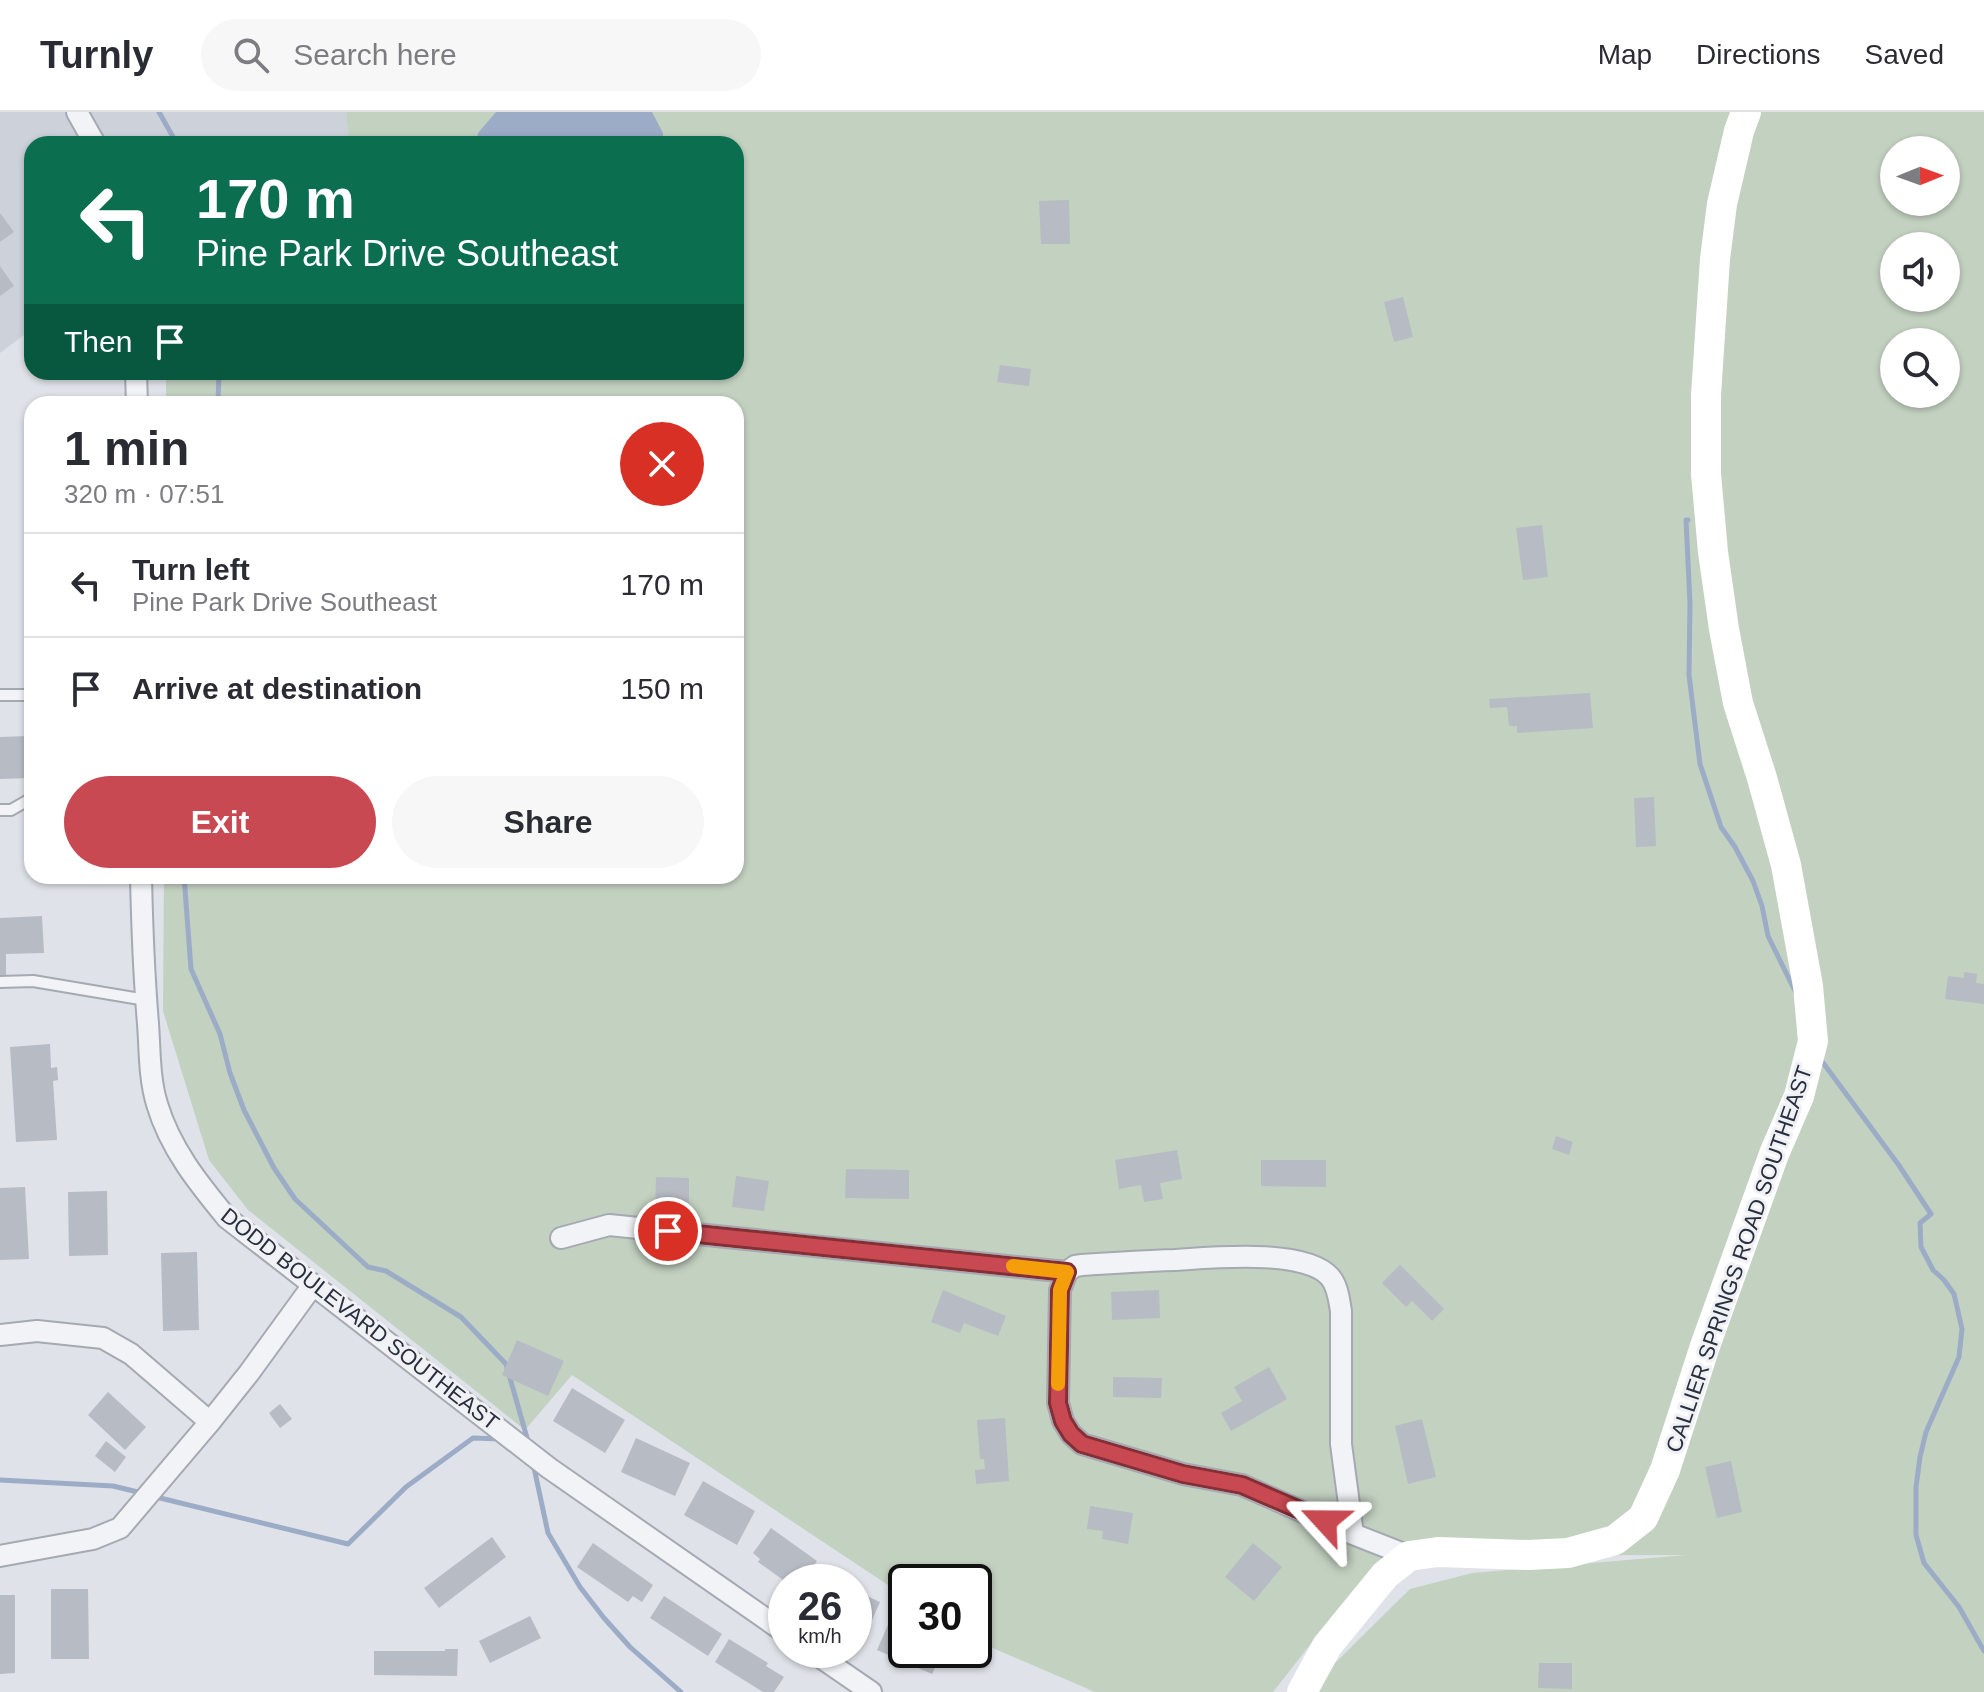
<!DOCTYPE html>
<html lang="en">
<head>
<meta charset="utf-8">
<style>
  :root { --surface:#fff; --page:#f7f7f7; --text:#2b2b33; --muted:#7c7c81; --line:#e1e1e2; --accent:#c84951 }
  body { margin:0; font-family:Arial,sans-serif; background:var(--page); color:var(--text); height:100vh; display:flex; flex-direction:column; font-size:30px; white-space:nowrap }
  * { box-sizing:border-box; margin:0 }
  p { font-size:26px; color:var(--muted) }
  .icon { flex:none; width:44px; height:44px; fill:none; stroke:currentColor; stroke-width:2; stroke-linecap:round; stroke-linejoin:round }
  .map { position:relative; flex:1; overflow:hidden }
  .panel { position:absolute; left:24px; top:284px; width:720px; height:488px; display:flex; flex-direction:column; background:var(--surface); border-radius:24px; box-shadow:0 2px 6px #0004 }
  .panel>* { flex:none }
  .guide { position:absolute; left:24px; top:24px; width:720px; height:244px; border-radius:24px; box-shadow:0 2px 6px #0004; background:#0b6e4f; color:#fff; overflow:hidden }
  .needle { width:52px; rotate:89deg }
  .tools { position:absolute; left:1880px; top:24px; display:grid; gap:16px }
  .tools a { display:grid; place-items:center; width:80px; height:80px; border-radius:50%; background:var(--surface); box-shadow:0 2px 6px #0004; font-size:40px }
  .speed { position:absolute; left:768px; top:1452px; display:flex; gap:16px; font-size:40px; font-weight:700; text-align:center }
  .speed>* { display:grid; place-content:center; width:104px; height:104px; border-radius:50%; background:var(--surface); box-shadow:0 2px 6px #0004; line-height:1 }
  .speed small { font-size:20px; font-weight:400 }
  .speed .limit { border:4px solid #111; border-radius:12px; background:#fff; color:#111 }
  .pin { position:absolute; display:grid; place-items:center; width:68px; height:68px; color:#fff; margin:-34px; border:4px solid #fff; border-radius:50%; box-shadow:0 2px 8px #0007 }
  .me { position:absolute; width:88px; margin:-44px; rotate:294deg; stroke-linejoin:round; filter:drop-shadow(0 0 6px #0008) }
  .turn { display:flex; align-items:center; gap:28px; height:168px; padding:0 40px; font-size:36px }
  .turn .icon { width:104px; height:104px; stroke-width:2.5 }
  .turn b { display:block; font-size:56px; line-height:68px }
  .then { display:flex; align-items:center; height:76px; padding:0 40px; background:#0003; gap:16px; font-size:30px }
  .round { display:grid; place-items:center; flex:none; width:84px; height:84px; border-radius:42px; background:var(--page) }
  .summary { display:flex; align-items:center; justify-content:space-between; height:136px; padding:0 40px }
  h1 { font-size:48px; font-weight:800; line-height:60px }
  .button { display:flex; gap:16px; margin-top:auto; padding:16px 40px }
  .button a { flex:1; height:92px; border-radius:48px; background:var(--accent); color:#fff; font-size:32px; font-weight:800; line-height:92px; text-align:center }
  .button a+a { background:var(--page); color:var(--text) }
  ul { padding:0; list-style:none }
  li { display:flex; align-items:center; gap:24px; height:104px; padding:0 40px; border-top:2px solid var(--line) }
  li div { flex:1 }
  li b { display:block; font-size:30px }
  li em { font-style:normal }
  header { display:flex; align-items:center; gap:48px; box-sizing:border-box; height:112px; padding:0 40px; background:var(--surface); border-bottom:2px solid var(--line) }
  header strong { font-size:38px }
  nav { display:flex; gap:44px; margin-inline-start:auto; font-size:28px }
  .search { width:560px; height:72px; background:var(--page); display:flex; align-items:center; gap:20px; box-sizing:border-box; padding:0 28px; border-radius:44px; color:var(--muted); font-size:30px }
  .map>svg:first-child { display:block }
  .built { fill:#cdd1da }
  .green { fill:#c3d1c1; fill-rule:evenodd }
  .water { fill:#9cacc6 }
  .lines { fill:none; stroke-linecap:round; stroke-linejoin:round }
  .stream { stroke:#9cacc6; stroke-width:5 }
  .building { fill:#b7bbc4 }
  .lane-casing { stroke:#a5a9b2; stroke-width:14 }
  .street-casing { stroke:#a5a9b2; stroke-width:24 }
  .lane { stroke:#f2f3f6; stroke-width:10 }
  .street { stroke:#f2f3f6; stroke-width:20 }
  .secondary { stroke:#fff; stroke-width:30 }
  .route-casing { stroke:#822f35; stroke-width:20 }
  .route { stroke:#c84951; stroke-width:14 }
  .slow { stroke:#f59e0b; stroke-width:14 }
  .labels { text-anchor:middle; dominant-baseline:central; stroke-width:6; stroke-linejoin:round; paint-order:stroke }
  .street-label { font-size:22px; fill:#292f3e; stroke:#eff1f5 }
</style>
</head>
<body>
<header>
<strong>Turnly</strong>
<div class="search"><svg class="icon" aria-label="search" viewBox="0 0 24 24"><circle cx="10" cy="10" r="6"/><path d="M15 15l6 6"/></svg>Search here</div>
<nav><a>Map</a><a>Directions</a><a>Saved</a></nav>
</header>
<div class="map">
<svg width="1984" height="1580" viewBox="0 0 1984 1580">
  <rect width="100%" height="100%" fill="#dfe2e8"/>
  <path class="built" d="M0,0h346l3,32h-317v185l-32,24z"/>
  <path class="green" d="M346,0h1638v1580h-667l18,-29 75,-74 62,-16 214,-18 -277,1 -89,76 -47,60h-178l-121,-52v-58h-68v15l-334,-222 -47,55 -277,-220 -39,-50 -46,-149 1,-135h572v-472h-570v-32h570v-228h-387zM1894,38h52v52h-52zM1894,134h52v52h-52zM1894,230h52v52h-52z"/>
  <path class="water" d="M496,0h156l11,21v11h-187l2,-11z"/>
  <g class="lines">
    <path class="stream" d="M159,0l18,32
      M218,292l1,-32
      M1688,408h-2l4,83 -1,72 11,89 21,63 14,20 18,34 9,25 6,30 27,55
      M184,764l7,93 29,65 10,39 14,37 30,58 21,31 73,68 18,4 75,46 45,47 23,81
      M1821,948l77,104 33,50 -11,9 1,24 12,23 11,10 10,14 8,35 -3,28 -33,75 -6,25 -4,30v48l8,28 35,44 25,44
      M533,1351l15,70 32,54 24,31 26,29 51,45
      M0,1368l113,6 29,7
      M156,1385l192,47 58,-57 67,-49 27,1"/>
  </g>
  <path class="building" d="M1069,88l1,44h-29l-2,-43z
    M0,101l14,19 -14,10z
    M0,154l14,20 -14,10z
    M1403,185l10,40 -19,5 -10,-40z
    M1000,253l31,4 -2,17 -32,-4z
    M1542,413l6,52 -25,3 -7,-52z
    M1590,581l3,35 -76,5v-7h-8l-2,-19 -17,1 -1,-9z
    M28,624l2,42 -30,1v-42z
    M1654,685l2,49 -20,1 -2,-49z
    M42,804l2,37 -38,1v22h-6v-58z
    M1964,860l13,2 -1,9 8,1v20l-39,-5 3,-23 16,2z
    M50,932l1,24 6,-1 1,13 -5,1 4,59 -41,2 -6,-95z
    M1556,1024l17,6 -4,13 -17,-6z
    M1177,1038l5,29 -22,4 3,16 -19,3 -3,-17 -22,4 -4,-29z
    M1261,1048h65v27l-65,-1z
    M846,1057l63,1v29l-64,-1z
    M736,1064l33,5 -5,30 -32,-4z
    M656,1065l33,1v35l-34,-1z
    M25,1075l4,72 -29,1v-72z
    M107,1079l1,64 -39,1 -1,-64z
    M197,1140l2,78 -36,1 -2,-78z
    M1400,1153l44,44 -12,12 -20,-20 -6,6 -24,-24z
    M943,1178l63,26 -8,20 -34,-13 -4,10 -29,-11z
    M1159,1178l1,28 -48,2 -1,-28z
    M517,1228l47,21 -16,35 -46,-21z
    M1269,1255l18,32 -56,32 -10,-18 21,-12 -8,-14z
    M1113,1265l49,1 -1,20 -48,-1z
    M572,1276l53,32 -20,33 -52,-32z
    M108,1280l38,35 -21,23 -37,-35z
    M280,1292l12,15 -12,9 -11,-15z
    M1005,1306l4,63 -33,3 -1,-14 10,-1 -1,-10h-4l-3,-39z
    M1422,1307l14,58 -28,7 -13,-58z
    M636,1326l54,25 -15,33 -54,-24z
    M106,1329l20,16 -11,15 -20,-16z
    M1731,1349l11,51 -25,6 -12,-51z
    M703,1369l52,30 -18,34 -53,-30z
    M1090,1394l43,7 -5,31 -26,-5 1,-8 -16,-2z
    M771,1416l46,33 -15,21h-16l-28,-20 2,-3 -7,-6z
    M492,1425l14,20 -67,51 -15,-20z
    M593,1431l60,42 -11,17 -9,-6 -5,6 -51,-35z
    M1253,1431l29,24 -28,34 -29,-24z
    M51,1477h37l1,70h-38z
    M854,1478l26,12 -12,27 -14,-7z
    M0,1483h15v78l-15,1z
    M664,1484l58,38 -14,22 -58,-38z
    M530,1504l11,22 -51,25 -11,-22z
    M891,1506l15,7v25h37l-11,24 -55,-24z
    M729,1527l39,24 -2,3 18,11 -10,15h-11l-48,-30z
    M445,1537h13l-1,27 -83,-1v-24h71z
    M1539,1551h33v26l-34,-1z"/>
  <g class="lines">
    <g class="lane-casing">
      <path id="lane" d="M0,583h32
        M0,698h11l21,-12
        M0,870l33,-1 113,19"/>
    </g>
    <g class="street-casing">
      <path id="street" d="M77,0l18,32
        M136,260l1,32
        M141,764c1,50 3,99 7,148 2,26 1,54 9,80 13,44 41,79 70,114l322,250 237,165
        M561,1126l48,-13 458,47
        M0,1223l37,-4 66,7 28,16 79,68
        M1353,1422l-12,-90v-133c-2,-11 -3,-25 -11,-34 -25,-29 -121,-19 -156,-17 -31,1 -62,3 -92,5l-7,1 -8,6 -7,18 -2,113 5,18 8,13 11,10 101,30 59,11 111,49 56,22
        M0,1444l93,-17 27,-11 90,-106 39,-49 64,-88
        M810,1538l61,42"/>
    </g>
    <use href="#lane" class="lane"/>
    <use href="#street" class="street"/>
    <path class="secondary" d="M1302,1580l25,-46 58,-71 24,-19 29,-4 90,3 40,-2 47,-13 28,-22 22,-48 40,-124 69,-192 25,-58 14,-55 -5,-55 -22,-121 -24,-87 -24,-75 -14,-74 -11,-77 -7,-78v-79l9,-136 7,-55 17,-73 7,-19"/>
  </g>
  <g class="lines">
    <g class="route-casing">
      <path id="route" d="M668,1119l399,41 -7,18 -2,113 5,18 8,13 11,10 101,30 59,11 83,36"/>
    </g>
    <use href="#route" class="route"/>
    <path class="slow" d="M1013,1154l54,6 -7,18 -2,94"/>
  </g>
  <g class="labels">
    <g class="street-label">
      <text transform="translate(1739 1147) rotate(-71)">CALLIER SPRINGS ROAD SOUTHEAST</text>
      <text transform="translate(360 1207) rotate(38)">DODD BOULEVARD SOUTHEAST</text>
    </g>
  </g>
</svg>
<div class="tools">
<a><svg class="needle" viewBox="-14 -14 28 28"><path d="M0-13l5 13h-10z" fill="#e53935"/><path d="M0 13l5-13h-10z" fill="#7c7c81"/></svg></a>
<a><svg class="icon" aria-label="sound" viewBox="0 0 24 24"><path d="M4 9h4l5-4v14l-5-4H4zM17 9q2 3 0 6"/></svg></a>
<a><svg class="icon" aria-label="search" viewBox="0 0 24 24"><circle cx="10" cy="10" r="6"/><path d="M15 15l6 6"/></svg></a>
</div>
<div class="speed"><div>26<small>km/h</small></div><div class="limit">30</div></div>
<div class="pin" style="left:668px;top:1119px;background:#d93025"><svg class="icon" aria-label="arrive" viewBox="0 0 24 24"><path d="M6 21V4h12l-3 4 3 4H6"/></svg></div>
<svg class="me" style="left:1325px;top:1409px" viewBox="-20 -20 40 40"><path d="M0-17L14 15 0 8-14 15z" fill="#c84951" stroke="#fff" stroke-width="4"/></svg>
<div class="guide">
<div class="turn"><svg class="icon" aria-label="left" viewBox="0 0 24 24"><path d="M17 20v-9H6M10 6l-5 5 5 5"/></svg><div><b>170 m</b>Pine Park Drive Southeast</div></div>
<div class="then">Then<svg class="icon" aria-label="arrive" viewBox="0 0 24 24"><path d="M6 21V4h12l-3 4 3 4H6"/></svg></div>
</div>
<section class="panel">
<div class="summary"><div><h1>1 min</h1><p>320 m · 07:51</p></div><a class="round" style="background:#d93025;color:#fff"><svg class="icon" aria-label="close" viewBox="0 0 24 24"><path d="M6 6l12 12M18 6L6 18"/></svg></a></div>
<ul>
<li><svg class="icon" aria-label="left" viewBox="0 0 24 24"><path d="M17 20v-9H6M10 6l-5 5 5 5"/></svg><div><b>Turn left</b><p>Pine Park Drive Southeast</p></div><em>170 m</em></li>
<li><svg class="icon" aria-label="arrive" viewBox="0 0 24 24"><path d="M6 21V4h12l-3 4 3 4H6"/></svg><div><b>Arrive at destination</b></div><em>150 m</em></li>
</ul>
<div class="button"><a>Exit</a><a>Share</a></div>
</section>
</div>
</body>
</html>
